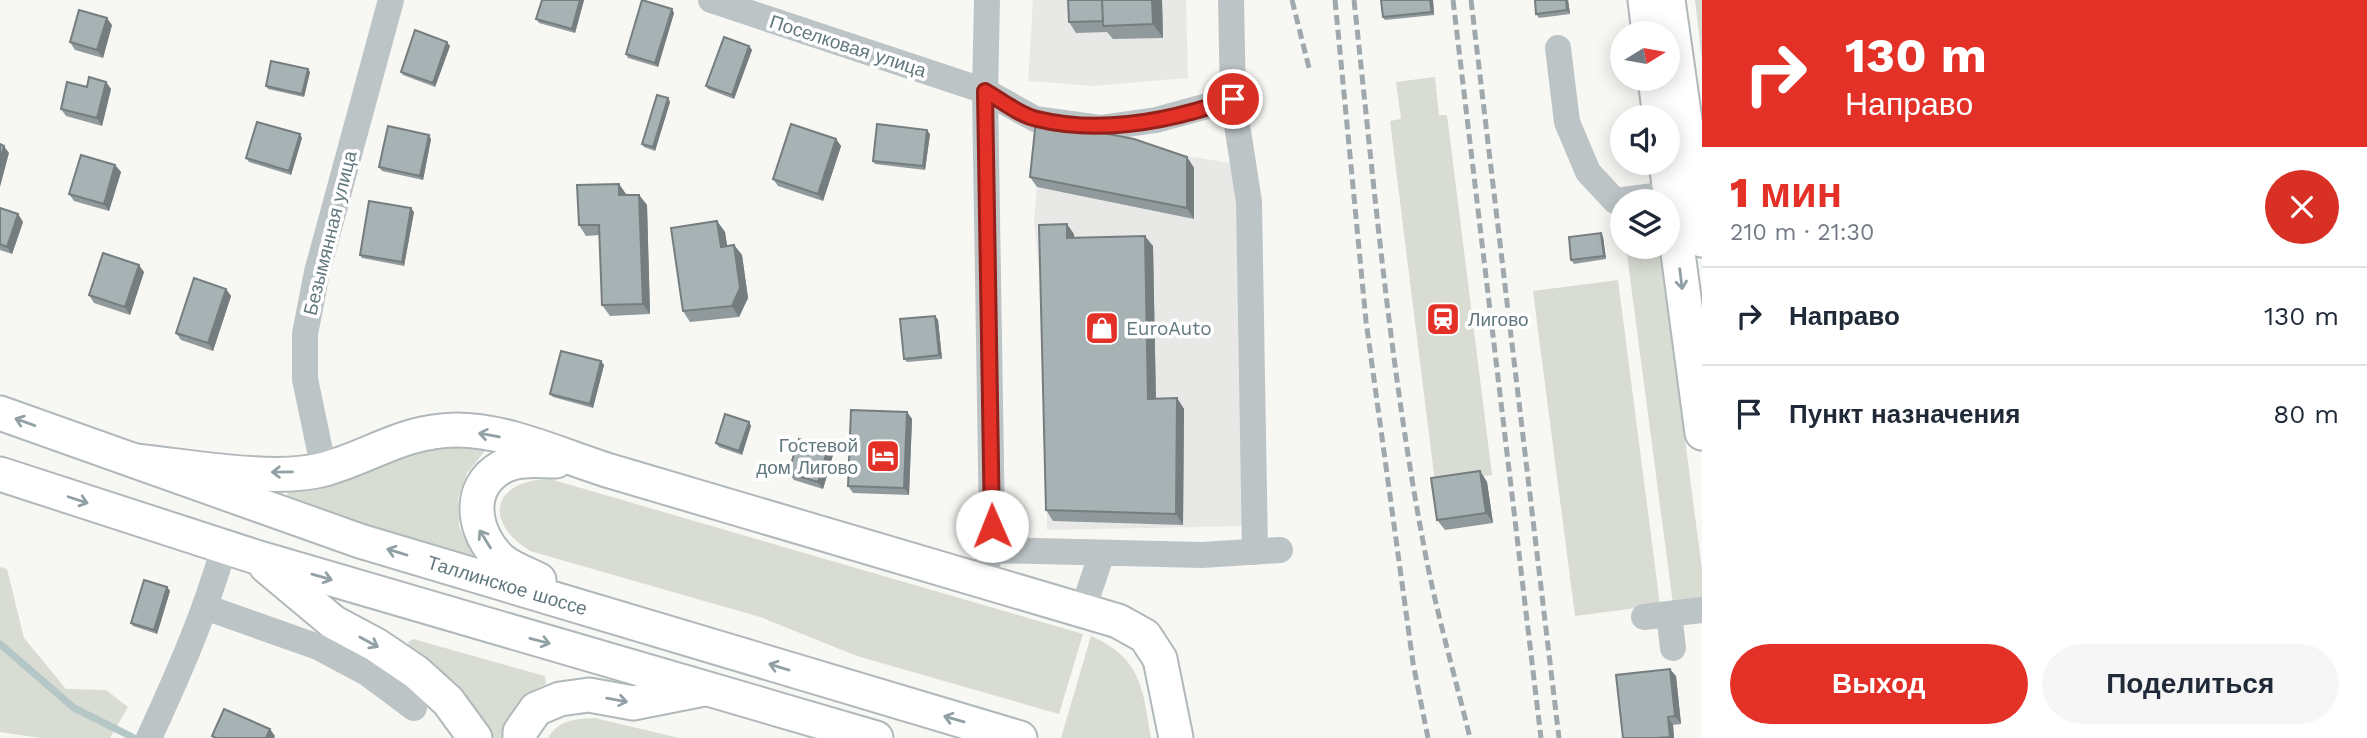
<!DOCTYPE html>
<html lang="ru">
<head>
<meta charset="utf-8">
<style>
  :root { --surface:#fff; --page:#f6f6f7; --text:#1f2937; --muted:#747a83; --line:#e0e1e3; --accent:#e33128 }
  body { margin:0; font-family:"Work Sans",sans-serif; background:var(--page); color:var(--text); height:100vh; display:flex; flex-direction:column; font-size:26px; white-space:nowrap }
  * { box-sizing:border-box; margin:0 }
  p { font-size:23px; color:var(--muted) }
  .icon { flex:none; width:38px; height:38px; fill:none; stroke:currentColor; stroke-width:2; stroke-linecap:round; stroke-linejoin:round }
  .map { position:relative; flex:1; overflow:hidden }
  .side { display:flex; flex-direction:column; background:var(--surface); width:665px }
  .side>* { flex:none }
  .guide { background:#e33128; color:#fff; overflow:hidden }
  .needle { width:46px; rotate:79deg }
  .fabs { position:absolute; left:1610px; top:21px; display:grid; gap:14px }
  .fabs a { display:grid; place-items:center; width:70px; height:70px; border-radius:50%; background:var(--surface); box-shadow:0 4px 18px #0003; font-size:35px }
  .pin { position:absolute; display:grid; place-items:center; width:60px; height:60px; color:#fff; margin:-30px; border:4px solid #fff; border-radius:50%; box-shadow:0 2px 7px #0007 }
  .me { position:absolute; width:77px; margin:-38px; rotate:359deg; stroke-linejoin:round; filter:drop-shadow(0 0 5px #0008) }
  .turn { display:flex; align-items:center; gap:24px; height:147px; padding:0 28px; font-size:32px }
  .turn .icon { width:91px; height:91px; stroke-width:2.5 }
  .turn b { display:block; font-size:49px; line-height:60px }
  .round { display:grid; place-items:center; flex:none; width:74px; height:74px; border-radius:37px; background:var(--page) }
  .head { display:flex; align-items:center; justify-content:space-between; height:119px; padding:0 28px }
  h1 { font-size:42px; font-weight:800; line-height:52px; color:var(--accent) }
  .button { display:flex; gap:14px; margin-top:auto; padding:14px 28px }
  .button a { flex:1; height:80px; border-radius:42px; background:var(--accent); color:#fff; font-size:28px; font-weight:800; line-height:80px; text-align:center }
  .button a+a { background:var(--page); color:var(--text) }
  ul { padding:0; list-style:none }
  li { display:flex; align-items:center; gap:21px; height:98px; padding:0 28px; border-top:2px solid var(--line) }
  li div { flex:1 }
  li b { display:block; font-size:26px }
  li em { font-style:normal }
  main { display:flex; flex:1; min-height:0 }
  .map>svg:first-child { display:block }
  .built { fill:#e8e8e7 }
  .green { fill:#d8dcd3 }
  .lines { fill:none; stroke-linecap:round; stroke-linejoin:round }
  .stream { stroke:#b5c6c7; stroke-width:7 }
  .major-casing { stroke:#b1b8ba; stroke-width:37 }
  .minor { stroke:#bdc4c6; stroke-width:26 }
  .major { stroke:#fff; stroke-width:33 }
  .rail { stroke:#9fa8ac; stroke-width:5; stroke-dasharray:10 5; stroke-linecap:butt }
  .wall { fill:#90999c }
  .shaded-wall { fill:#757d7f }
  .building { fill:#a7b2b5; stroke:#757d7f; stroke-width:2 }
  .oneway { stroke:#91a0a5 }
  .route-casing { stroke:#94201a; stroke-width:18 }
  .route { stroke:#e33128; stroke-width:12 }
  .labels { text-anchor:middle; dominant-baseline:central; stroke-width:7; stroke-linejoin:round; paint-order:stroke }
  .street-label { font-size:19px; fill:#62787f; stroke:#fff }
  .poi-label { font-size:19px; fill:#62787f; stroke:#fff; text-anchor:start }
</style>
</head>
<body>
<main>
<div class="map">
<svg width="1702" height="738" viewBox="0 0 1702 738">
  <rect width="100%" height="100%" fill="#f7f7f4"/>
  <path class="built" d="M1033,0h153l2,78 -93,8 -67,-5z
    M1033,131l203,33 12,362 -201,4v-186l-13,-123 3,-34z"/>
  <path class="green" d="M1695,0h7v60z
    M1435,77l4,38h8l45,360 -57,7 -45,-361 11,-2 -5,-37z
    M1626,247h34l42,323v30l-29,4z
    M1618,280l42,325 -85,11 -42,-325z
    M459,447l22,1 4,3 -18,22 -9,25 1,28 14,30 -5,4 -179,-61 -2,-5 4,-4 31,-4 36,-10 29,-15 35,-11z
    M550,479l533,155 -24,80 -202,-58 -97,-39 -230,-66c-48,-30 -37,-71 20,-72z
    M0,567l7,2 17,69 42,51 40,1 22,17 -18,31h-70l-40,-6z
    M1091,636c50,22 52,52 60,102h-90z
    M413,639l132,37 1,8c-24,11 -39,27 -43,54h-11l-8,-14 -74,-75 -2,-7z
    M595,718l84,20h-131c11,-18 26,-19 47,-20z"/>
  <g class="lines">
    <path class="stream" d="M0,644l74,64 60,30"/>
    <g class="major-casing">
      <g id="major">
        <path d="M1645,0l4,33"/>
        <path d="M1668,0l34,240"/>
        <path d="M1655,79l5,38"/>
        <path d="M1666,163l36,270"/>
        <path id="s1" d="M0,413l360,128 660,197"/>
        <path d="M135,461c53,5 140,22 190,8 49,-14 77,-38 131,-39 53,0 105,26 154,41l508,150 27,15 15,23 16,79"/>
        <path d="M0,474l256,83 620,181"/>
        <path d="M266,566l67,56 43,23 40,27 32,29 27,37"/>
        <path d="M539,580c-12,-6 -29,-12 -39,-21 -26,-25 -36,-71 2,-92 16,-9 37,-6 54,-6"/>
        <path d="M520,738v-6l16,-23 24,-10 29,-4 44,8 71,-14"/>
      </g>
    </g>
    <path class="minor" d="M711,0l274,91 50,28 65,9 56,-8 77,-21
      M1231,0l2,99 16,103 6,350
      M1558,48l9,74 21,50 27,29 55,-7
      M324,470l-19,-91v-45l12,-62 74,-272
      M991,550l211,5 78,-5
      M983,580l8,-30 1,-24 -7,-435 2,-91
      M205,607l113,40 49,26 47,35
      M1083,609l19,-56
      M1669,614l4,34
      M1644,617l58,-7
      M149,738c29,-63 56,-124 75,-191"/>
    <use href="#major" class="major"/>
    <path class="rail" d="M1292,0l18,72
      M1335,0l31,321 47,342 15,75
      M1354,0c20,184 36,370 71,552 12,63 30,124 45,186
      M1453,0l88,738
      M1471,0l88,738"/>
  </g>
  <path class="wall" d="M584,0l-9,33 -36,-10 -3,-4z
    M1068,0h94l1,38 -50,1 -6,-7 -31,1 -7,-11z
    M1433,0l1,15 -49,5 -2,-3z
    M1535,0h33l2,14 -31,4 -3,-4z
    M672,9l2,4 -16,54 -30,-9 -2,-4z
    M112,25l-9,33 -28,-8 -5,-8z
    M450,46l-15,41 -32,-12 -2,-3z
    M749,46l3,4 -18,49 -26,-10 -2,-3z
    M310,72l-6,25 -36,-8 -2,-3z
    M106,82l5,7 -9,37 -36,-10 -5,-7 26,-22z
    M668,98l2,4 -15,49 -11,-4 -2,-3z
    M930,134l-5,36 -50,-6 -2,-3z
    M302,138l-11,37 -42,-13 -3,-4z
    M431,139l-8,41 -41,-9 -3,-4z
    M836,139l5,7 -18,55 -45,-15 -5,-7z
    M1187,157l7,11v51l-157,-32 -7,-10z
    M115,165l6,7 -12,39 -35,-10 -5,-7z
    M619,184l7,11h13l8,10 3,109 -40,2 -8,-11 -2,-70 -14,1 -7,-11z
    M0,208l18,6 5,8 -11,32 -12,-4z
    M414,212l-10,54 -42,-8 -2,-3z
    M717,221l8,11 2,14 7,-1 8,10 6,43 -9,19 -49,5 -7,-11z
    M1601,233l2,4 3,22 -32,5 -3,-4z
    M1074,234v3l79,9 3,152h21l7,11 -1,116 -130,-4 -7,-11z
    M144,272l-14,43 -36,-12 -5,-8z
    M226,289l5,7 -18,55 -32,-11 -5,-7z
    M935,316l3,4 4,39 -35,3 -3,-3z
    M601,361l3,4 -11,43 -40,-11 -3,-3z
    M907,412l5,7 -3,76 -56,-2 -5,-7z
    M749,422l2,4 -9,29 -23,-8 -3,-4z
    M833,455l-10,34 -29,-9 -6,-7z
    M1480,471l7,11 6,41 -48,7 -8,-10z
    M167,587l3,4 -13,43 -24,-8 -2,-3z
    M1676,676l5,48 -8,1 1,13h-51z"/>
  <path class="shaded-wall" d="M580,0h4l-9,33 -3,-4z
    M1152,0h10l1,38 -10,-14z
    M1430,0h3l1,15 -2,-3z
    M1566,0h2l2,14 -3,-4z
    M672,9l2,4 -16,54 -3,-4z
    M107,18l5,7 -9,33 -6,-8z
    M447,42l3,4 -15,41 -2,-4z
    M749,46l3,4 -18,49 -2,-4z
    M308,69l2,3 -6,25 -2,-3z
    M106,82l5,7 -9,37 -5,-8z
    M668,98l2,4 -15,49 -2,-4z
    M927,130l3,4 -5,36 -2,-4z
    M300,134l2,4 -11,37 -2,-4z
    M429,135l2,4 -8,41 -3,-4z
    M836,139l5,7 -18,55 -5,-7z
    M4,146l5,7 -9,34v-26z
    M1187,157l7,11v51l-7,-11z
    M115,165l6,7 -12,39 -5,-7z
    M619,184l7,10 1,12 -8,-11z
    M639,195l8,10 3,109 -7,-10z
    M411,208l3,4 -10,54 -2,-4z
    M18,214l5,8 -11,32 -5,-7z
    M717,221l8,11 4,26 -8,-11z
    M1067,224l7,10 1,14 -8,-10z
    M1601,233l2,4 3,22 -2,-3z
    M1145,236l8,10 3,163 -8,-10z
    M734,245l8,10 6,43 -9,19 -7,-11z
    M139,265l5,7 -14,43 -5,-8z
    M226,289l5,7 -18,55 -5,-8z
    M935,316l3,4 4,39 -3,-4z
    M601,361l3,4 -11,43 -3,-4z
    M1177,398l7,11 -1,116 -7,-11z
    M907,412l5,7 -3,76 -5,-7z
    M749,422l2,4 -9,29 -3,-4z
    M828,448l5,7 -10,34 -5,-7z
    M1480,471l7,11 6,41 -7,-10z
    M167,587l3,4 -13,43 -3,-4z
    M1670,669l6,7 5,48 -6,-8z
    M1668,717l5,8 1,13h-3l-1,-1z
    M270,729l5,7 -1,2h-8z"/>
  <path class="building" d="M542,0h38l-8,29 -36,-10z
    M642,0l30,9 -17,54 -29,-9z
    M1068,0h34l1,21 -34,1z
    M1102,0h50l1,24 -50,2z
    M1381,0h49l2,12 -49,5z
    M1535,0h31l1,10 -31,4z
    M79,10l28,8 -10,32 -27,-8z
    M415,30l32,12 -14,41 -32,-11z
    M724,37l25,9 -17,49 -26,-9z
    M271,61l37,8 -6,25 -36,-8z
    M89,77l17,5 -9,36 -36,-9 6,-27 20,5z
    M657,95l11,3 -15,49 -11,-3z
    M1036,120l98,19 53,18v51l-157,-31z
    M257,122l43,12 -11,37 -43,-13z
    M791,124l45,15 -18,55 -45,-15z
    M877,124l50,6 -4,36 -50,-5z
    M388,126l41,9 -9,41 -41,-9z
    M0,144l4,2 -4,15z
    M81,155l34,10 -11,39 -35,-10z
    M619,184v11h20l4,109 -41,1 -3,-80h-20l-2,-40z
    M369,201l42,7 -9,54 -42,-7z
    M0,208l18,6 -11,33 -7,-3z
    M717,221l4,26 13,-2 6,43 -8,18 -49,5 -12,-83z
    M1067,224v14l78,-2 3,163 29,-1 -1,116 -130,-4 -7,-285z
    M1601,233l3,23 -33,4 -2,-23z
    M103,253l36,12 -14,42 -36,-12z
    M194,278l32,11 -18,54 -32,-10z
    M935,316l4,39 -35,4 -4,-40z
    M561,351l40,10 -11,43 -40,-10z
    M851,410l56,2 -3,76 -56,-2z
    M725,414l24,8 -10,29 -23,-8z
    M799,439l29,9 -10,34 -30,-9z
    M1480,471l6,42 -49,7 -6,-42z
    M144,580l23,7 -13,43 -23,-7z
    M1670,669l5,47 -7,1 2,20 -14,1h-33l-7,-63z
    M224,709l46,20 -4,9h-50l-4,-2z"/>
  <defs><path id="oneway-shaft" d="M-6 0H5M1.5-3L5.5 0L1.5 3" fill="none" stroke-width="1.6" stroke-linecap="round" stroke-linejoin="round" transform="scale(1.75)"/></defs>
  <g class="oneway">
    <use href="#oneway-shaft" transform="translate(1681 279) rotate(83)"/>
    <use href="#oneway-shaft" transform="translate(25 422) rotate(-160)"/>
    <use href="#oneway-shaft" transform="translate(489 435) rotate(-170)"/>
    <use href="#oneway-shaft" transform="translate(282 472) rotate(179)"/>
    <use href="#oneway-shaft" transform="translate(78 500) rotate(18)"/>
    <use href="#oneway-shaft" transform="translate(485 539) rotate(-122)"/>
    <use href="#oneway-shaft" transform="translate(397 552) rotate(-163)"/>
    <use href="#oneway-shaft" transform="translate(322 577) rotate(16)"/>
    <use href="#oneway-shaft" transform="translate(540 641) rotate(15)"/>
    <use href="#oneway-shaft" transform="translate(369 642) rotate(29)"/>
    <use href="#oneway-shaft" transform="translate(779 667) rotate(-163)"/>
    <use href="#oneway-shaft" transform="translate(617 700) rotate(10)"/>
    <use href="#oneway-shaft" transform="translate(954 719) rotate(-164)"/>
  </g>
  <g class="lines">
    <g class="route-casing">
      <path id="route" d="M992,526l-7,-435c16,9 34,24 52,28 65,16 134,2 196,-20"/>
    </g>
    <use href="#route" class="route"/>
  </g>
  <defs>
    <g id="station-square" transform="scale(1.75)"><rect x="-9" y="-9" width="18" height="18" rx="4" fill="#e33128" stroke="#fff"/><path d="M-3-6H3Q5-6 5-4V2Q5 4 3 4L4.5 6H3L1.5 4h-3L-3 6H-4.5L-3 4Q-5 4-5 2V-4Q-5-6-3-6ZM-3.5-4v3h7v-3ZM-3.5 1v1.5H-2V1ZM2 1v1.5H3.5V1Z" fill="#fff"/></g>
    <g id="shop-square" transform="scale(1.75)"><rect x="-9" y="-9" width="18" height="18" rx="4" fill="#e33128" stroke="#fff"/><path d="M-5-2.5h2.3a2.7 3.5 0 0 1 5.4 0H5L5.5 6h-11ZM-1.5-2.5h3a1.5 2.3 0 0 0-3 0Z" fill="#fff"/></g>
    <g id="hotel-square" transform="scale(1.75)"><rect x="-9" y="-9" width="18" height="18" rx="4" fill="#e33128" stroke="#fff"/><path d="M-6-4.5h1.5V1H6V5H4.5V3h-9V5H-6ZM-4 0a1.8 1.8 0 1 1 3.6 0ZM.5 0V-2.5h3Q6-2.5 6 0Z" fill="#fff"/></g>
  </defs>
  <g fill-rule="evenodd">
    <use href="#station-square" x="1443" y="319"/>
    <use href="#shop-square" x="1102" y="328"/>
    <use href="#hotel-square" x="883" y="456"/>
  </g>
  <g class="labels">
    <g class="street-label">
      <text transform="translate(848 46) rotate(18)">Поселковая улица</text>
      <text transform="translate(330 233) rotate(-76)">Безымянная улица</text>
      <text stroke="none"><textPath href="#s1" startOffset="536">Таллинское шоссе</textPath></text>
    </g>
    <g class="poi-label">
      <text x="1468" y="319">Лигово</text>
      <text x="1126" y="328">EuroAuto</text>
      <text x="858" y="445" text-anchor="end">Гостевой<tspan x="858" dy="22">дом Лигово</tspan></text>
    </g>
  </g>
</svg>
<div class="fabs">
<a><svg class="needle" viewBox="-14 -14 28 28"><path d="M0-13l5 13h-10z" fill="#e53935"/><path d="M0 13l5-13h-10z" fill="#747a83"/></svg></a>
<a><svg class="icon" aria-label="sound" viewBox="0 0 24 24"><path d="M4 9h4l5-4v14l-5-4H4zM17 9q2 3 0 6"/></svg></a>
<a><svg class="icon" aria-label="layers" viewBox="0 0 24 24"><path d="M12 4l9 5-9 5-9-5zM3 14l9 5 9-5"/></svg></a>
</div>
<div class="pin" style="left:1233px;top:99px;background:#d93025"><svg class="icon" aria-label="arrive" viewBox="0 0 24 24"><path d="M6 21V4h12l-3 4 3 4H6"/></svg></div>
<svg class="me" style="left:992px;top:526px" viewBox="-20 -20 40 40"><circle r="19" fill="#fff"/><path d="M0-13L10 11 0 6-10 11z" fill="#e33128"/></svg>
</div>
<section class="side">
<div class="guide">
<div class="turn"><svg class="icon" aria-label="right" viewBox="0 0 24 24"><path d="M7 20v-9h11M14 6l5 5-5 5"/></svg><div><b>130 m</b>Направо</div></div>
</div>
<div class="head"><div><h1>1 мин</h1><p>210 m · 21:30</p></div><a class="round" style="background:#d93025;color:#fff"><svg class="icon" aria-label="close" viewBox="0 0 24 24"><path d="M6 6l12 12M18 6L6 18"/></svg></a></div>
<ul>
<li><svg class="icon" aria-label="right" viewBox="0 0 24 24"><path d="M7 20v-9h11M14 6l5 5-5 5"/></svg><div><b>Направо</b></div><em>130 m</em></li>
<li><svg class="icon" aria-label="arrive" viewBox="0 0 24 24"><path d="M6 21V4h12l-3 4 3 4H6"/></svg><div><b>Пункт назначения</b></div><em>80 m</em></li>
</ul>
<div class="button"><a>Выход</a><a>Поделиться</a></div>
</section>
</main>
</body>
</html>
